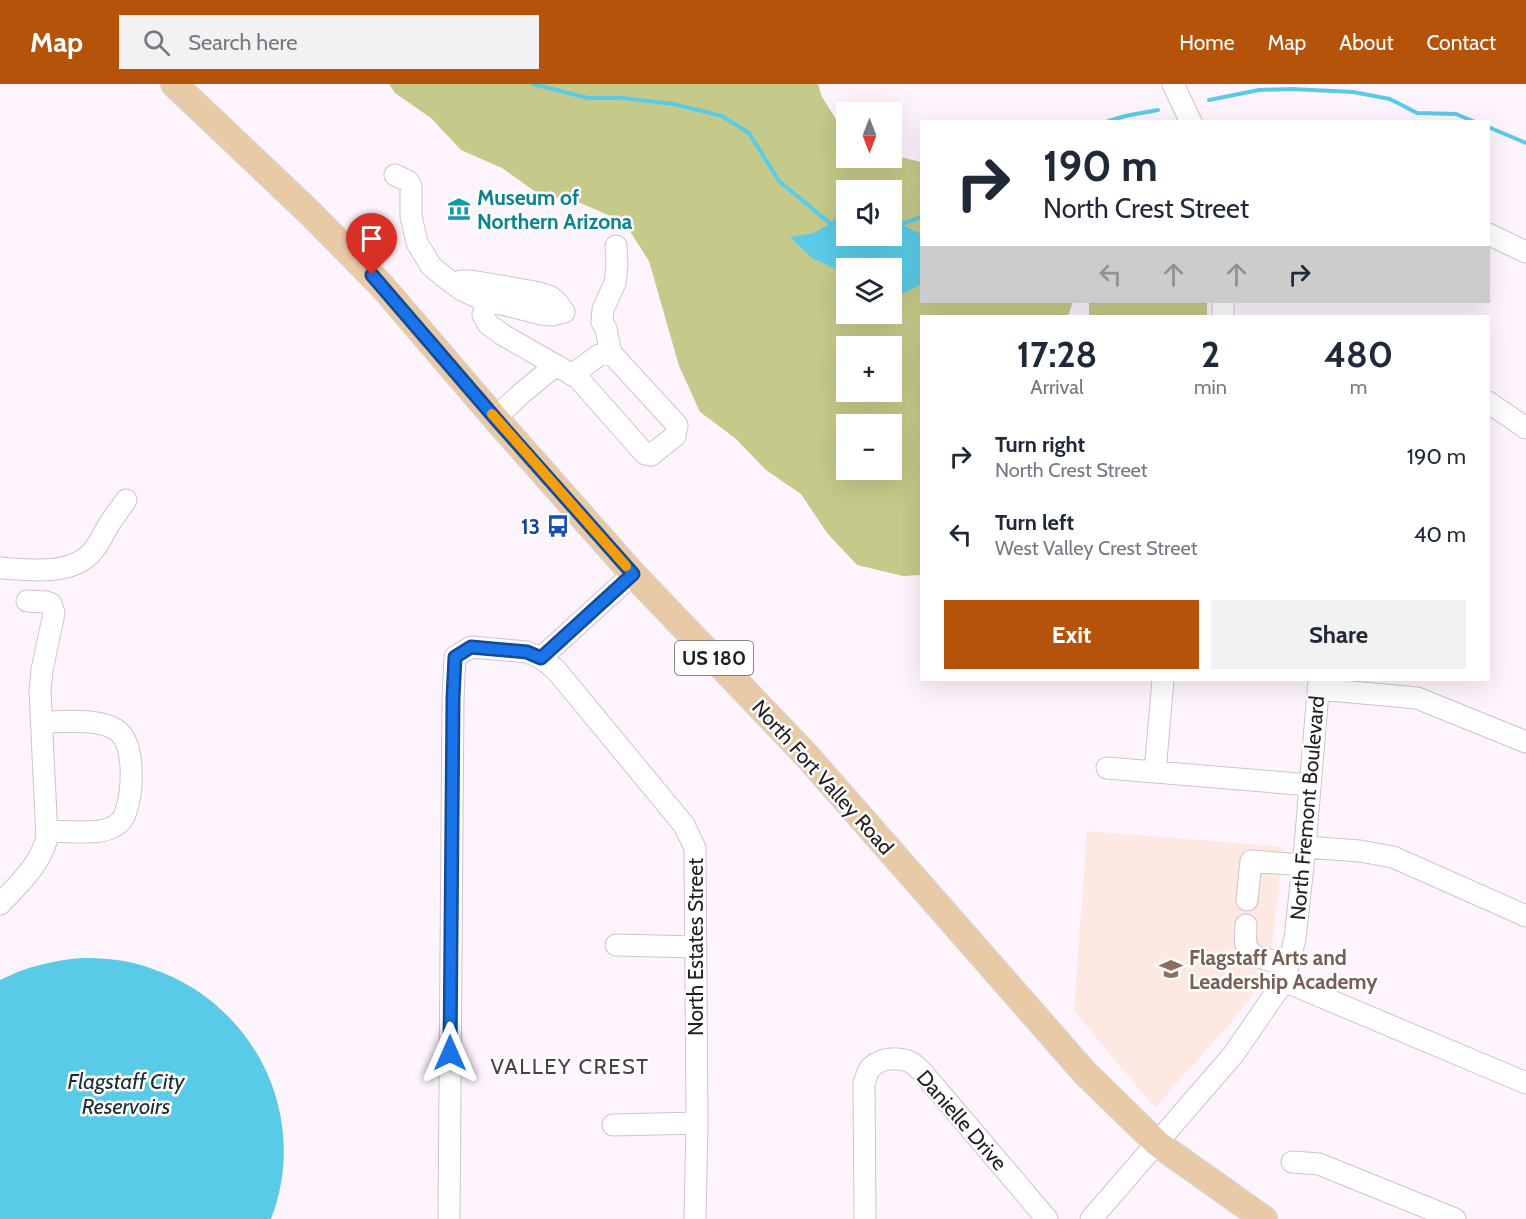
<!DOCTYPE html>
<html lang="en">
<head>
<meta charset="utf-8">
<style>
  :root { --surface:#fff; --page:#f2f2f3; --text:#1f2937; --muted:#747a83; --accent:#b45309 }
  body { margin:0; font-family:Cabin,sans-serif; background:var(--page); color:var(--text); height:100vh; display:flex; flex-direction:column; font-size:22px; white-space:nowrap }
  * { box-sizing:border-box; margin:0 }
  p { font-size:20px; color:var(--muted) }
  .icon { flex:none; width:33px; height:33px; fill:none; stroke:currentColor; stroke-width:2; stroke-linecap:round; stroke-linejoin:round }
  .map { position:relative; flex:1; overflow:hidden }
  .side { position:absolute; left:920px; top:231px; width:570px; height:366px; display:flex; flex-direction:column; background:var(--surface); border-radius:0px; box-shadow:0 6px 24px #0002 }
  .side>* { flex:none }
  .hud { position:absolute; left:920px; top:36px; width:570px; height:183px; border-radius:0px; box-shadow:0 6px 24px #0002; background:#fff; color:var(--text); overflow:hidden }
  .needle { width:39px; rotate:180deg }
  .tools { position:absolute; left:836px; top:18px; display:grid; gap:12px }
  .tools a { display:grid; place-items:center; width:66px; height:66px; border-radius:0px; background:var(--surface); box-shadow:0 6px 24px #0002; font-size:30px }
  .pin { position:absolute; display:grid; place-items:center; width:51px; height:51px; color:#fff; margin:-62px -26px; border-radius:50% 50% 50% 0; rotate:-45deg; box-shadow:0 0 6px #0007 }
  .pin .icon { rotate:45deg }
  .me { position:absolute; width:66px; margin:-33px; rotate:0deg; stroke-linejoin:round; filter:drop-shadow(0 0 4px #0008) }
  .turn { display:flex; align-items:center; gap:21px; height:126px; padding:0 24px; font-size:27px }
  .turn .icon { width:78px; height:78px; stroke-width:2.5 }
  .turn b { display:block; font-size:42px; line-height:51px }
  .lanes { display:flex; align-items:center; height:57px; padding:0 24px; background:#0003; justify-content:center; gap:30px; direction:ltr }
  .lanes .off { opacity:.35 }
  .eta { display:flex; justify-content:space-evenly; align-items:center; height:102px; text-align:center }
  .eta b { font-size:36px; font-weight:700; line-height:42px }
  .action { display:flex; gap:12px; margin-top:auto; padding:12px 24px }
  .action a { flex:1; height:69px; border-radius:0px; background:var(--accent); color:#fff; font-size:24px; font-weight:700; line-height:69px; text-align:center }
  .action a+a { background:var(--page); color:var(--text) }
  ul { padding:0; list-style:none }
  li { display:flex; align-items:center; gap:18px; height:78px; padding:0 24px }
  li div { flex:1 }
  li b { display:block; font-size:22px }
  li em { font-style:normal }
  header { display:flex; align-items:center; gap:36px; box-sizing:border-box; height:84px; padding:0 30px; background:var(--accent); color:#fff }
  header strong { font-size:28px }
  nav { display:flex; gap:33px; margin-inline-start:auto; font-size:21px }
  .search { width:420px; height:54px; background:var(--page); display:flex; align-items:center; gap:15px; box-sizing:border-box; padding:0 21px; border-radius:0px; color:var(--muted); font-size:22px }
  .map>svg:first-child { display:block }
  .education { fill:#fde9e2 }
  .green { fill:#c5c989; fill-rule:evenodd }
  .water { fill:#5acbe7 }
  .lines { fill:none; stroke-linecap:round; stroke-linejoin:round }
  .stream { stroke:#5acbe7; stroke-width:4 }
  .minor-casing { stroke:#cfc3ce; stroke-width:23 }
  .major-casing { stroke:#d7d6d7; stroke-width:28 }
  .minor { stroke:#fff; stroke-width:21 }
  .major { stroke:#e9caa7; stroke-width:26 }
  .route-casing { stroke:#114b97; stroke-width:15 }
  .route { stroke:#1a73e8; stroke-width:10 }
  .slow { stroke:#f59e0b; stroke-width:10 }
  .labels { text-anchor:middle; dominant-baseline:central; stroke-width:5; stroke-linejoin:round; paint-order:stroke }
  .shield { fill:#fff; stroke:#646264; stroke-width:1.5 }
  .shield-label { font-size:20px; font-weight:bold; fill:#221e22 }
  .culture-label { font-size:21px; font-weight:bold; fill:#0d838f; stroke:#fff; text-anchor:start }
  .transit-label { font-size:21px; font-weight:bold; fill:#164399; stroke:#fff; text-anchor:end }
  .street-label { font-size:21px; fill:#221e22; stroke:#fff }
  .education-label { font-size:21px; font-weight:bold; fill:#785e54; stroke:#fff; text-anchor:start }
  .neighbourhood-label { font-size:22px; letter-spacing:1.5px; fill:#4b414a; stroke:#fff }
  .water-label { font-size:22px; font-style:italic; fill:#1a2e34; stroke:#fff }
</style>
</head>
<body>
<header>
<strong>Map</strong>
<div class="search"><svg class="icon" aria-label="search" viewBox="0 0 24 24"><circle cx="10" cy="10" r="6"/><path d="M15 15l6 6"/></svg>Search here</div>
<nav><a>Home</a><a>Map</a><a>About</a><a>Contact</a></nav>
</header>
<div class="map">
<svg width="1526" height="1135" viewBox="0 0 1526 1135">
  <rect width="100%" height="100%" fill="#fef4fd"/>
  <path class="education" d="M1087,747l197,16 -13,105 -11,33 -28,36 -77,87 -81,-97z"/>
  <path class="green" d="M389,0h429l4,13 24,38v23h45v-3l30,7v140h152l-5,14h-147v259l-18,1 -46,-11 -30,-32 -26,-39 -35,-24 -31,-32 -35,-26 -21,-46 -30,-105 -25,-39 -41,-18 -46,-11 -35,-25 -41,-18 -30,-32 -36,-25zM846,106h45v46h-45zM846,184h45v46h-45zM846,262h45v46h-45zM846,340h45v46h-45z
    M1089,218h118v14h-118z"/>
  <path class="water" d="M842,126h4v26h45v-16l30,14v50l-19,10 -11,-2v-24h-45v6l-34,-16 -22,-21c26,-3 36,-7 52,-27z
    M82,874c24,0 46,2 68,10 104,34 161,148 121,251h-271v-239c26,-13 53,-20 82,-22z"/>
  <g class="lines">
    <path class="stream" d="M533,0l55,14h34l52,6 48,12 27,17 30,48 52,43 3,1
      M1209,16l50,-10 32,-1 62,3 37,7 27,14 39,1 19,8
      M1106,38l19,-6 33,-6
      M1488,43l38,16
      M891,144l30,-11"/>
    <g class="minor-casing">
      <path id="minor" d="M1173,0l18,38
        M395,91l13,6 3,5v30l6,27 14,23 12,10 19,14 17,8 62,16 11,1 12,-3 -7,-10 -8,-6 -14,-4 -64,-11h-10l-7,2
        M1488,150l38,18
        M495,202l-12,29 5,9 15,11 75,43 67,76 6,1 24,-19 2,-11 -66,-72 -12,2 -27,20
        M1223,218v14
        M611,269l-5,-24 -4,-7 1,-13 12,-26 2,-18 -1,-19
        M1488,318l38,26
        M495,334l27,-25 34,-28
        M0,484c30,2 72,8 93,-17 7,-8 11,-19 17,-28 5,-8 11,-15 16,-23
        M541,574l92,-84
        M1319,605l98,9 109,44
        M42,638c21,0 54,-4 73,7 21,12 18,62 11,82 -2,8 -8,14 -15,17 -14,7 -47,3 -64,3
        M1107,684l203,17
        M1155,688l8,-92
        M1305,763l55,4 33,6 133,59
        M1247,816l4,-39 52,4
        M0,820c18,-19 40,-39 47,-66l-7,-147 2,-21 12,-57 -3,-9 -5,-2 -19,-1
        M1246,841c0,8 -2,18 2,24 5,9 30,13 40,16
        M616,861l79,2
        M1284,897l242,102
        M613,1041l84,-2
        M1292,1078l27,2 136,55
        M449,1135l4,-521 2,-41 16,-10 56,5 14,6 15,12 128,155 11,23 2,275 -2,96
        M865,1135l-1,-136c2,-4 3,-10 5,-13 8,-12 27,-13 39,-9 6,2 11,8 15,12l124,146
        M1091,1135l142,-164 51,-74 11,-42 10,-92 14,-167"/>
    </g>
    <g class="major-casing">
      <path id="major" d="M174,0l136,129 72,73 113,132 138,156 174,182 278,317 73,71 106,75"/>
    </g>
    <use href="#minor" class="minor"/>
    <use href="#major" class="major"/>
  </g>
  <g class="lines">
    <g class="route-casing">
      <path id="route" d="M372,191l123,143 138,156 -92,84 -14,-6 -56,-5 -16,10 -2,41 -3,355"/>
    </g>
    <use href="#route" class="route"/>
    <path class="slow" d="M492,330l134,152"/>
  </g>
  <defs>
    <g id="museum-bare" transform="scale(1.8)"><path d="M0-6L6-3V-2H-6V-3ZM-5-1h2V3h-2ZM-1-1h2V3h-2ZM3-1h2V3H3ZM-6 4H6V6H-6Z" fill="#0f9aa8" stroke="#fff" stroke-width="2.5" paint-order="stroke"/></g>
    <g id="bus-bare" transform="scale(1.8)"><path d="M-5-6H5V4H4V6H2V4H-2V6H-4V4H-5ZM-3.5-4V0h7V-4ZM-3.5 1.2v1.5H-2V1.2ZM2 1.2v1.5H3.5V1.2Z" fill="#1a4fb4" stroke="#fff" stroke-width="2.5" paint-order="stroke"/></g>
    <g id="university-bare" transform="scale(1.8)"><path d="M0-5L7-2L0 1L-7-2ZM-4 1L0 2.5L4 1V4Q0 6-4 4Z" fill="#8d6e63" stroke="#fff" stroke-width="2.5" paint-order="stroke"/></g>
  </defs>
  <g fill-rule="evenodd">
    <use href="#museum-bare" x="459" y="125"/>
    <use href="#bus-bare" x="558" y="442"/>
    <use href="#university-bare" x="1171" y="885"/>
  </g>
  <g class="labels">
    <rect class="shield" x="675" y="557" width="78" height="34" rx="4.5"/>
    <g class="shield-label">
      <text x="714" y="574">US 180</text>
    </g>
    <g class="culture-label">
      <text x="477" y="113">Museum of<tspan x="477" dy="24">Northern Arizona</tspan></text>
    </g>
    <g class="transit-label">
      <text x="540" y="442">13</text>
    </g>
    <g class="street-label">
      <text transform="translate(823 693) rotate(48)">North Fort Valley Road</text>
      <text transform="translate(1307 724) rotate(-85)">North Fremont Boulevard</text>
      <text transform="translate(695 863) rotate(-90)">North Estates Street</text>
      <text transform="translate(962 1036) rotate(49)">Danielle Drive</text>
    </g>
    <g class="education-label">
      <text x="1189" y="873">Flagstaff Arts and<tspan x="1189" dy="24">Leadership Academy</tspan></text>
    </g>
    <g class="neighbourhood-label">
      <text x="570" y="982">VALLEY CREST</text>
    </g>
    <g class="water-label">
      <text x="126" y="997">Flagstaff City<tspan x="126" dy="25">Reservoirs</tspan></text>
    </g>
  </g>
</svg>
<div class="tools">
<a><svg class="needle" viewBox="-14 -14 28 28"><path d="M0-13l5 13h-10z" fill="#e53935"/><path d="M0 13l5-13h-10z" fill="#747a83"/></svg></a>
<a><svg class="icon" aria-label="sound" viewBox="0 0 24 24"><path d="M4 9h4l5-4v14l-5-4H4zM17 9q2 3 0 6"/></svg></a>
<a><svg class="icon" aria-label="layers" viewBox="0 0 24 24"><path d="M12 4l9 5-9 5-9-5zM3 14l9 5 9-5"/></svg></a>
<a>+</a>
<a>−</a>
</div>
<div class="pin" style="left:372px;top:191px;background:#d93025"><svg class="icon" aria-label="arrive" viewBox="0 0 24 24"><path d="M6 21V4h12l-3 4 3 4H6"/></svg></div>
<svg class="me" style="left:450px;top:969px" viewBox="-20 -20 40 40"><path d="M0-17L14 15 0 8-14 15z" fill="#1a73e8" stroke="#fff" stroke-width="4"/></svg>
<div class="hud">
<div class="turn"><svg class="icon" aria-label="right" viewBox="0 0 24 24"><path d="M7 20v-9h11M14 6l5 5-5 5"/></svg><div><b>190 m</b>North Crest Street</div></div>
<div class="lanes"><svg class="icon off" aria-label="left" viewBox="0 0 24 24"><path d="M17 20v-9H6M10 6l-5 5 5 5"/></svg><svg class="icon off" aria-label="ahead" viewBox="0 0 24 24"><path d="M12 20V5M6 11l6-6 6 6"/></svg><svg class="icon off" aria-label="ahead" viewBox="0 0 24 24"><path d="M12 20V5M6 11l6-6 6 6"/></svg><svg class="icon" aria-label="right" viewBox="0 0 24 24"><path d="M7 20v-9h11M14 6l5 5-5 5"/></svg></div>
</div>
<section class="side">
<div class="eta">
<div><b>17:28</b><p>Arrival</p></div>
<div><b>2</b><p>min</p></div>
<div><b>480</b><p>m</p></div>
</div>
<ul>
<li><svg class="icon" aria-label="right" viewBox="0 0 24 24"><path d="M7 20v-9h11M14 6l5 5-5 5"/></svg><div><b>Turn right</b><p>North Crest Street</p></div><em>190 m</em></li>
<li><svg class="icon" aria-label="left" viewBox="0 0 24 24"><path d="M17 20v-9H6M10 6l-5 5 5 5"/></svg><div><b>Turn left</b><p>West Valley Crest Street</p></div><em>40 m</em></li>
</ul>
<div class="action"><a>Exit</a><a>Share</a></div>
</section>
</div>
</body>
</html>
